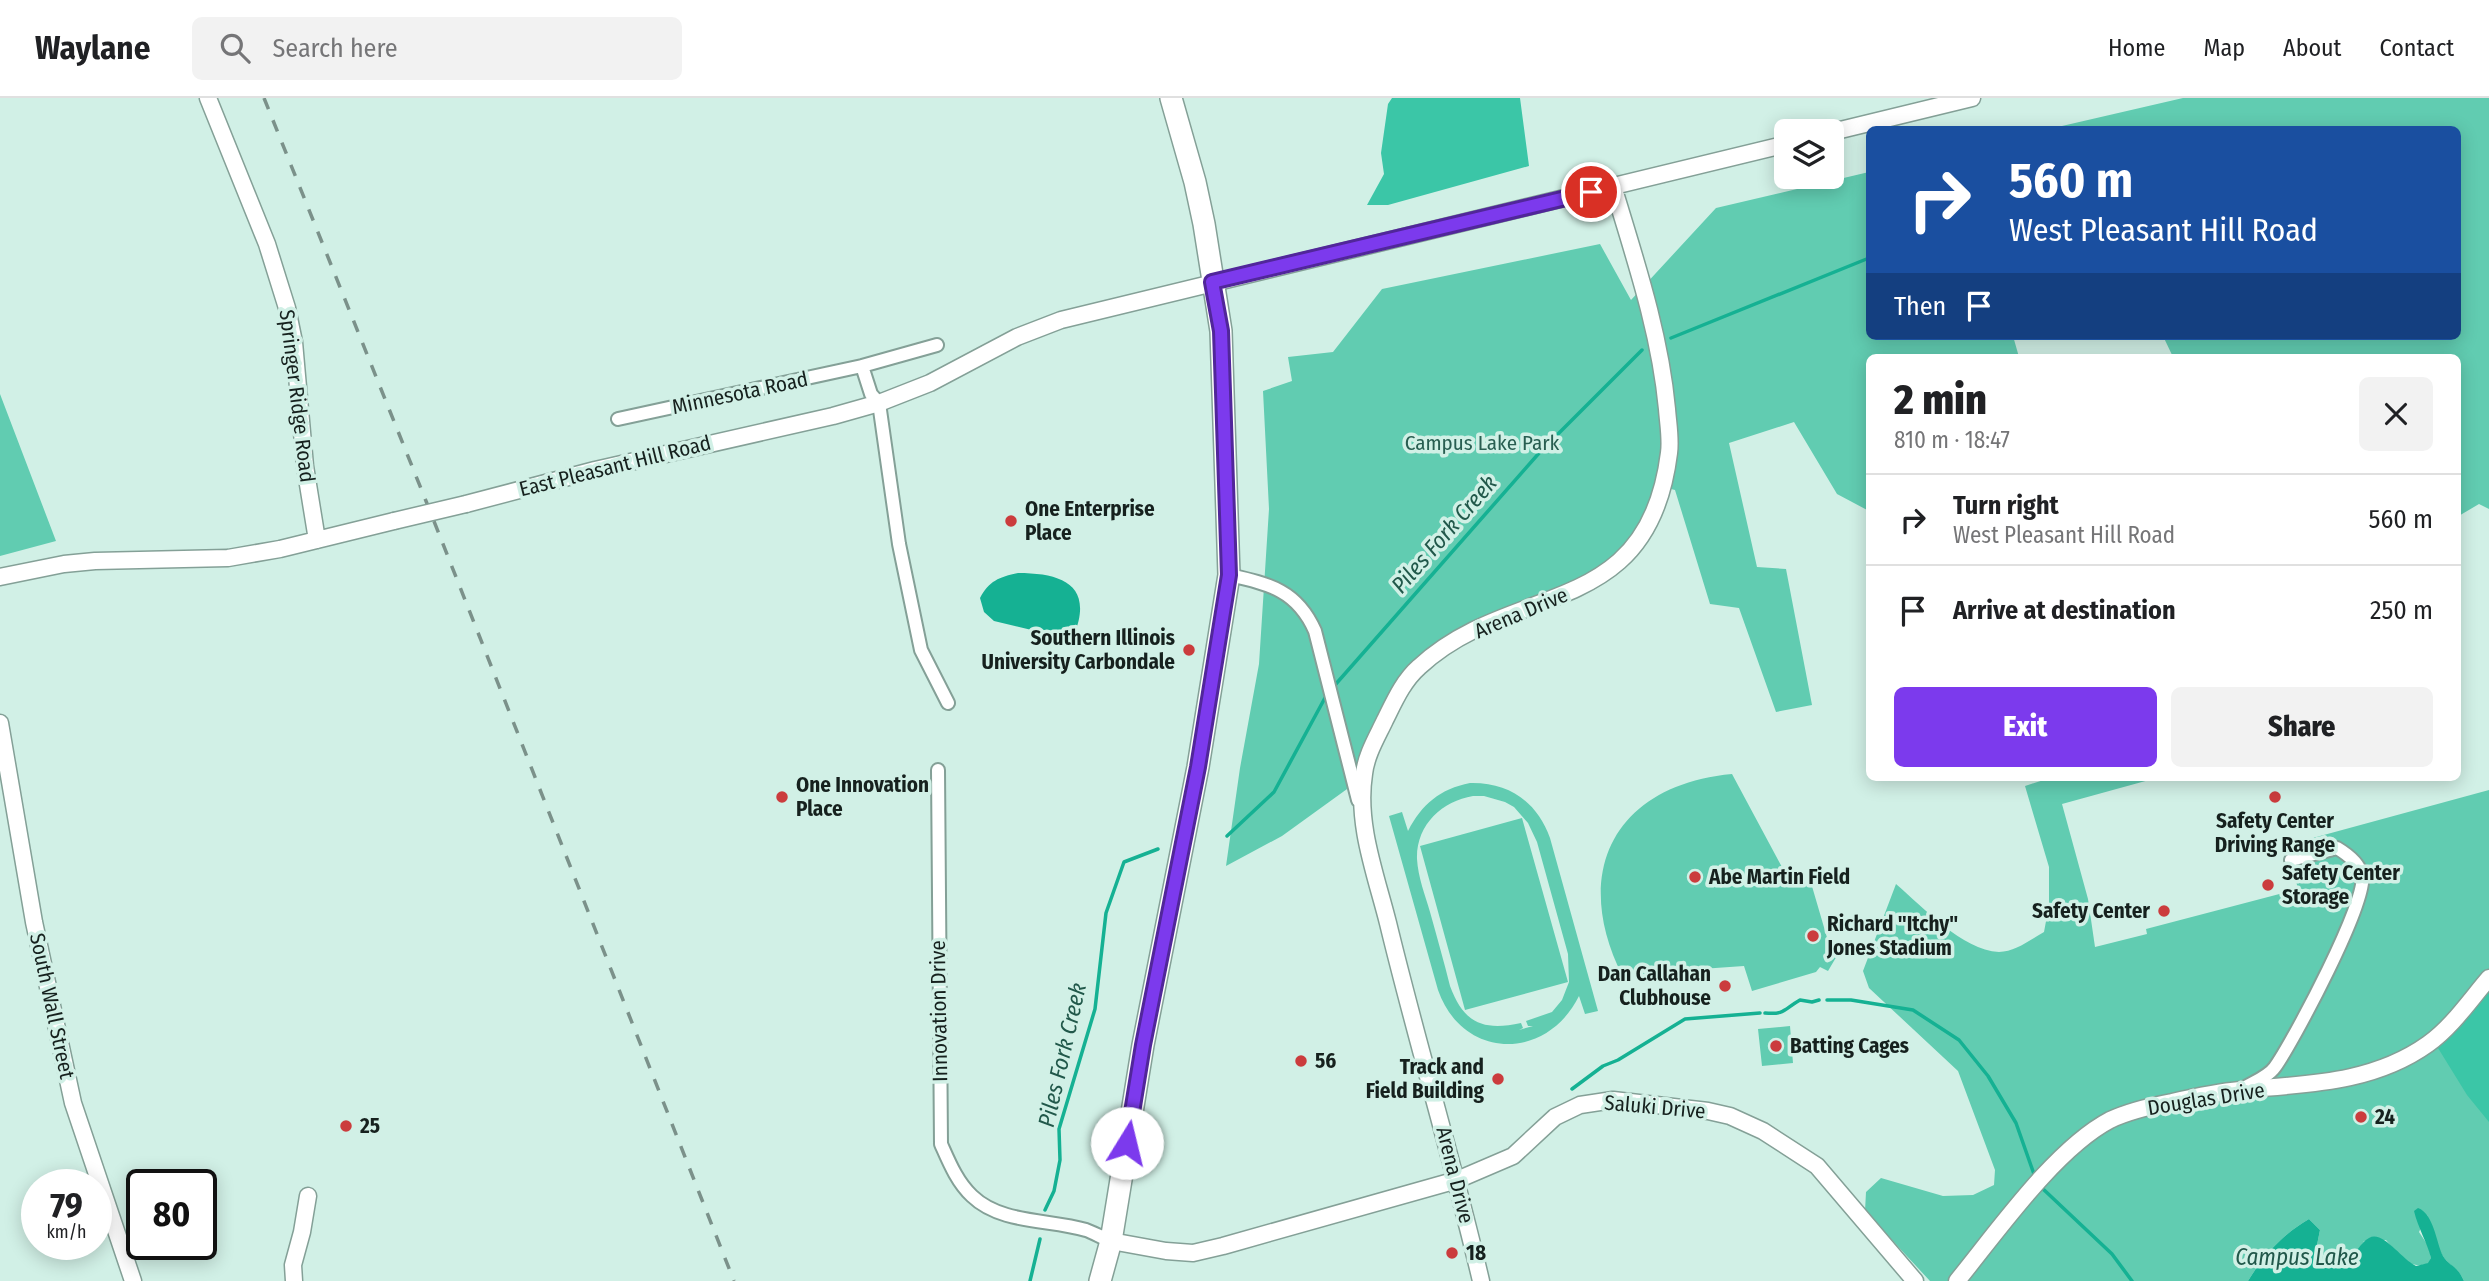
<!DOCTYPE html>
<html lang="en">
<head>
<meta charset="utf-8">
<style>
  :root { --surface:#fff; --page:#f2f2f2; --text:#202124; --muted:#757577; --line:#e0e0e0; --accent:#7c3aed }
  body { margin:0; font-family:"Fira Sans Condensed",sans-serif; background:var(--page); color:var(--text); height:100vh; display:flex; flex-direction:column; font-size:26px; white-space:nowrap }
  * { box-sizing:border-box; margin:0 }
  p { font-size:23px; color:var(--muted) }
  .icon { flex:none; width:38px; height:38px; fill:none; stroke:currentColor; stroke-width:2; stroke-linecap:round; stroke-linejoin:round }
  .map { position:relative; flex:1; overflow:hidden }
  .side { position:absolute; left:1866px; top:256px; width:595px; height:427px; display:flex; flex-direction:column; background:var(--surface); border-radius:10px; box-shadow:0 4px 18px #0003 }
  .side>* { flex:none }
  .top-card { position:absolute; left:1866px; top:28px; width:595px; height:214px; border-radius:10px; box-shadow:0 4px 18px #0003; background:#1a4fa0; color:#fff; overflow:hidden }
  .fabs { position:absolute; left:1774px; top:21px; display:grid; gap:14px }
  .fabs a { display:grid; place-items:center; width:70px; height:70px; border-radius:10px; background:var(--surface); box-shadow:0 4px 18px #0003; font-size:35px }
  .speed { position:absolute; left:21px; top:1071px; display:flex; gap:14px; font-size:35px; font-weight:700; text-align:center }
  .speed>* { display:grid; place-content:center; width:91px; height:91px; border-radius:50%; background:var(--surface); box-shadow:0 4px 18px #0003; line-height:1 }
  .speed small { font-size:18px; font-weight:400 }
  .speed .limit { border:4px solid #111; border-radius:10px; background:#fff; color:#111 }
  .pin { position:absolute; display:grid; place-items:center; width:60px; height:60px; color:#fff; margin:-30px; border:4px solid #fff; border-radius:50%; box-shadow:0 2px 7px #0007 }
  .me { position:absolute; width:77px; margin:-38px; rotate:9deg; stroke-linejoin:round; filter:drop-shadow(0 0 5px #0008) }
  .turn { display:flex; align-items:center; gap:24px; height:147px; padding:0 28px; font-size:32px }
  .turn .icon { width:91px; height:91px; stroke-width:2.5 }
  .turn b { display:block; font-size:49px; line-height:60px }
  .then { display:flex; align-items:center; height:66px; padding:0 28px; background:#0003; gap:14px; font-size:26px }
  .round { display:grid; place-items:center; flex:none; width:74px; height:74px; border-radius:10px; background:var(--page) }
  .summary { display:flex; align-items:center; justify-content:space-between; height:119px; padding:0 28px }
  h1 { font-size:42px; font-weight:800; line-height:52px }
  .primary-button { display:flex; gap:14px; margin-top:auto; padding:14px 28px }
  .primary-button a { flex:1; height:80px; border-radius:10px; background:var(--accent); color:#fff; font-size:28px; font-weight:800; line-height:80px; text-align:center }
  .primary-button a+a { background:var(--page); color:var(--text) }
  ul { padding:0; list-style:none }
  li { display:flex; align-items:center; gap:21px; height:91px; padding:0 28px; border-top:2px solid var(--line) }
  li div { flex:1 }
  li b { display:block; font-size:26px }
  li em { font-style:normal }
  header { display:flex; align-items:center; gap:42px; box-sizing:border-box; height:98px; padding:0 35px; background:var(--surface); border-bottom:2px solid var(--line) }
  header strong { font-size:33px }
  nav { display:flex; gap:38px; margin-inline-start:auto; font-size:24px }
  .search { width:490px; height:63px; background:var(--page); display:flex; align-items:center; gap:18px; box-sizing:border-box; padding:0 24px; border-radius:10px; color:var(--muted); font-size:26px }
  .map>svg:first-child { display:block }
  .green { fill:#61ccb1; fill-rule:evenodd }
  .forest { fill:#3bc6a7 }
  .water { fill:#15b193 }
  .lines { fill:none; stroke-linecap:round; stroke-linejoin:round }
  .stream { stroke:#15b193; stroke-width:3.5 }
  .street-casing { stroke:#84a097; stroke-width:16 }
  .secondary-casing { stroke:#84a097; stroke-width:19 }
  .highway-casing { stroke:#84a097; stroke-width:24 }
  .street { stroke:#fff; stroke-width:12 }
  .secondary { stroke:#fff; stroke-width:16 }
  .highway { stroke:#fff; stroke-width:21 }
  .rail { stroke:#7b918a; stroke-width:3.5; stroke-dasharray:12 12; stroke-linecap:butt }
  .secondary-bridge-casing { stroke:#84a097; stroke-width:19; stroke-linecap:butt }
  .secondary-bridge { stroke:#fff; stroke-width:16 }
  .route-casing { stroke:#51269a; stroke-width:18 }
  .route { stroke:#7c3aed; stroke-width:12 }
  .poi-dot { fill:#cb3c3d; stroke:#d1f0e6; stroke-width:2.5 }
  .labels { text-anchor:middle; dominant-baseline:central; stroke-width:7; stroke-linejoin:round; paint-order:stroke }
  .street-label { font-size:21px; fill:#16211e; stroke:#d1f0e6 }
  .park-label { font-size:21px; fill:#285e51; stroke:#d1f0e6 }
  .poi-label { font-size:21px; font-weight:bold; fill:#16211e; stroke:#d1f0e6; text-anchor:start }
  .water-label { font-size:23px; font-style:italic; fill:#21584a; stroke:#d1f0e6 }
</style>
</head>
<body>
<header>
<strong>Waylane</strong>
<div class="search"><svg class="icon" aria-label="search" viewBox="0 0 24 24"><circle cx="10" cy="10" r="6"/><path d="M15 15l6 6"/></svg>Search here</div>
<nav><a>Home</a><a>Map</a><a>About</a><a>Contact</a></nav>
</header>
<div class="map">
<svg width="2489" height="1183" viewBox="0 0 2489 1183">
  <rect width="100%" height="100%" fill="#d1f0e6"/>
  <path class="green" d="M2183,0h306v411l-10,-5 -22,13v-160h-284l-10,-21h294v-206l-408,-1z
    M1869,74v164h144l6,21h-150v154l-32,-17 -43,-72 -65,21 28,124 29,2 26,136 -36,7 -37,-104 -29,-4 -35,-114 -12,-3 -39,70 -120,60 -86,51 -64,116 -72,52 -56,30 14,-98 19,-104 10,-155 -6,-118 29,-10 -4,-24 45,-5 49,-63 218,-45 31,56 85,-92z
    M0,296l56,147 -56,15z
    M1732,676l58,108 19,-6 19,65 13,8 -13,22 -8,-4 -4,5 -64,19 -8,-25 -43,3v4l-78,4c-53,-104 -9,-192 109,-203z
    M2053,679h107l-98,27 26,95 7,48 52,-13 -1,-5 152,-40 -11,-44 202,-55v491h-25c-6,-13 -11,-13 -19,-22 -9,-11 -13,-31 -18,-44l-8,17 10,15 2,11 -2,5c-20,8 -31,-9 -43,-23l-22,1 -8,13 -8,5 -28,-6 -3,-8 3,-15 -11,-11c-26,15 -46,37 -61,62h-318l-65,-70 1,-19 15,-14 62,18 30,-1 21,-10 1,-15 -37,-99 -89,-83 -6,-17 33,-87c27,23 66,66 103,68 16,0 31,-12 45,-20l5,-27v-38l-24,-81z
    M1470,685c39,-1 67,19 80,55l48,173 -13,3 -6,-18c-32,65 -116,65 -141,-6l-49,-174 13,-4 6,19c14,-27 32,-42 62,-48zM1473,698h11l21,6 9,5 14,16 9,19 31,112 1,28 -7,18 -10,12 -26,9 2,5h5l-14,4 4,-2 -2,-5c-37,8 -57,1 -71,-37 -6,-24 -13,-49 -20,-74 -5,-17 -12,-35 -13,-53 -1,-34 25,-58 56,-63z
    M1522,720l46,164 -103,28 -45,-164z
    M1790,928l3,37 -31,3 -4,-37z"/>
  <path class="forest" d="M1392,0h128l9,68 -141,39h-21l17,-31 -3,-21 7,-49z
    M2489,890v134l-22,-27 -29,-47z"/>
  <path class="water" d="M1018,475c44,0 76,12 56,62l-9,3 -71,-17 -10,-9 -4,-14c9,-17 19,-21 38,-25z
    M2418,1110c16,6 18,34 25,48 6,10 14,9 21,25h-216c15,-25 35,-47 61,-62l11,11 -3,15 3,8 28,6c9,-6 12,-16 21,-21 14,-8 32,21 47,28l12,-3 3,-5c-4,-16 -13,-30 -17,-47z"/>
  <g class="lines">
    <path class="stream" d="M1671,240l198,-80
      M1335,587l205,-233 102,-102
      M1227,738l47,-44 52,-96
      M1827,902h24l62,10 46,30 29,36 28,47 19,54
      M1765,915c20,2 19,-4 35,-13l12,2 7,-2
      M1572,991l31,-23 15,-6 67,-41 75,-6
      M2042,1090l70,66 20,27
      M1045,1112l9,-19 6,-31 -1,-31 36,-120 11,-96 18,-51 34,-13
      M1030,1183l10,-42"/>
    <g class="street-casing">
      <path id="street" d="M862,268l9,28 8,9 20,141 22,106 27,53
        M618,321l244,-53 75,-21
        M1229,477c40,9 68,15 86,56l43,169
        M938,672l3,374c8,18 16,38 31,52 29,28 77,23 114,34 8,3 17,8 25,11
        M2244,990c10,-6 25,-12 31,-21 18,-25 94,-168 87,-192 -3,-12 -15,-21 -25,-27l-46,12"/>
    </g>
    <g class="secondary-casing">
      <path id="secondary" d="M208,0l59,146 20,64 7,34 11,124 12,74
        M1832,34l140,-34
        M466,406l129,-34 238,-54 46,-13 51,-20 87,-46 44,-17 726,-176
        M0,479l64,-13 31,-3 133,-3 52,-9 114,-28
        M0,625l34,199 39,181 60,178
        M1111,1143l55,10 27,2 30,-7 234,-66 56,-24 42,-39 25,-12 33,-5 95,11 22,5 33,15 54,35 98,115
        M294,1183l-1,-16 9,-33 6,-36
        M1481,1183c-28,-120 -64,-238 -93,-358 -12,-48 -32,-99 -24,-149 2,-19 13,-37 21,-54 9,-18 18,-39 34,-53 94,-87 229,-45 250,-214 2,-14 -1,-30 -2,-44 -7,-76 -32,-150 -54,-223
        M1957,1183c40,-49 98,-132 153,-161 19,-9 41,-14 62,-18 22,-5 45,-10 68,-12 65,-6 132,-6 188,-46 24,-17 42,-44 61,-66"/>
    </g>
    <g class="highway-casing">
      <path id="highway" d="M1100,1183l11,-40 32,-196 55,-278 31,-192 -8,-244 -17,-107 -9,-42 -24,-84"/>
    </g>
    <use href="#street" class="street"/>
    <use href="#secondary" class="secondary"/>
    <use href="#highway" class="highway"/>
    <path class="rail" d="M264,0l162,403 308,780"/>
    <g class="secondary-bridge-casing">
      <path id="secondary-bridge" d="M394,423l72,-17"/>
    </g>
    <use href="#secondary-bridge" class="secondary-bridge"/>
  </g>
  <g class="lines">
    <g class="route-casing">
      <path id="route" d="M1127,1045l16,-98 55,-278 31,-192 -8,-244 -9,-49 379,-90"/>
    </g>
    <use href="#route" class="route"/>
  </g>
  <g class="poi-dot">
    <circle cx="1011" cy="423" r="7"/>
    <circle cx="1189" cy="552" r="7"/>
    <circle cx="782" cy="699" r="7"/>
    <circle cx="2275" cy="699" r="7"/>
    <circle cx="1695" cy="779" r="7"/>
    <circle cx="2268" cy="787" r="7"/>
    <circle cx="2164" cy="813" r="7"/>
    <circle cx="1813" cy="838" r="7"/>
    <circle cx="1725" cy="888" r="7"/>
    <circle cx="1776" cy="948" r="7"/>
    <circle cx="1301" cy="963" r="7"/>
    <circle cx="1498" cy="981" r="7"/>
    <circle cx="2361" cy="1019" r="7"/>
    <circle cx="346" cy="1028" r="7"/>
    <circle cx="1452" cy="1155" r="7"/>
  </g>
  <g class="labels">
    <g class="street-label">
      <text transform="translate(740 295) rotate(-12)">Minnesota Road</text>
      <text transform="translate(297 298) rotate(83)">Springer Ridge Road</text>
      <text transform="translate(615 368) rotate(-14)">East Pleasant Hill Road</text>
      <text transform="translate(1521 515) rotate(-23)">Arena Drive</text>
      <text transform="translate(52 908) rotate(78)">South Wall Street</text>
      <text transform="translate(939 913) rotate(-91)">Innovation Drive</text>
      <text transform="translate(2206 1001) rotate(-9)">Douglas Drive</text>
      <text transform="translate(1655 1009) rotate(5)">Saluki Drive</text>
      <text transform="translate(1455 1077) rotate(76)">Arena Drive</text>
    </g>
    <g class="park-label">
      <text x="1482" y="345">Campus Lake Park</text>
    </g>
    <g class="poi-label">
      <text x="1025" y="411">One Enterprise<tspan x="1025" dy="24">Place</tspan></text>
      <text x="1175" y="540" text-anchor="end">Southern Illinois<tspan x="1175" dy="24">University Carbondale</tspan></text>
      <text x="796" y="687">One Innovation<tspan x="796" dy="24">Place</tspan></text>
      <text x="2275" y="723" text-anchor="middle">Safety Center<tspan x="2275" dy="24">Driving Range</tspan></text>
      <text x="2282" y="775">Safety Center<tspan x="2282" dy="24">Storage</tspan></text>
      <text x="1709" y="779">Abe Martin Field</text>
      <text x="2150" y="813" text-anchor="end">Safety Center</text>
      <text x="1827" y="826">Richard "Itchy"<tspan x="1827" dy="24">Jones Stadium</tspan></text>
      <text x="1711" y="876" text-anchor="end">Dan Callahan<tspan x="1711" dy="24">Clubhouse</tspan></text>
      <text x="1790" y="948">Batting Cages</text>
      <text x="1315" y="963">56</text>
      <text x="1484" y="969" text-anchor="end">Track and<tspan x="1484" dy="24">Field Building</tspan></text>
      <text x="2375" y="1019">24</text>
      <text x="360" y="1028">25</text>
      <text x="1466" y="1155">18</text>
    </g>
    <g class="water-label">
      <text transform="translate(1444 436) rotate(-49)">Piles Fork Creek</text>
      <text transform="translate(1062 957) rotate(-77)">Piles Fork Creek</text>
      <text x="2297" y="1159">Campus Lake</text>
    </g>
  </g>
</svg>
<div class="fabs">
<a><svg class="icon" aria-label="layers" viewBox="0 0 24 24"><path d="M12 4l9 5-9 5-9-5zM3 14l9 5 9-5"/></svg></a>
</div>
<div class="speed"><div>79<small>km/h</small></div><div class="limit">80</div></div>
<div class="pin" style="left:1591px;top:94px;background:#d93025"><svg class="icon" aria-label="arrive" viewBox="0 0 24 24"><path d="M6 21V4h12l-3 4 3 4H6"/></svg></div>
<svg class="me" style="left:1127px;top:1045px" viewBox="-20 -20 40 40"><circle r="19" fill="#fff"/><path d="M0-13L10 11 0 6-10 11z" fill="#7c3aed"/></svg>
<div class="top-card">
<div class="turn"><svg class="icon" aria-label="right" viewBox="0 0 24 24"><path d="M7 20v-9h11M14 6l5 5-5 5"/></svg><div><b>560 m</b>West Pleasant Hill Road</div></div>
<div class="then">Then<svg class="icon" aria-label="arrive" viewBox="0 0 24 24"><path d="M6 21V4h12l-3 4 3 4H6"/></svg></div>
</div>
<section class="side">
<div class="summary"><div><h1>2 min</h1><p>810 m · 18:47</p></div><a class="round"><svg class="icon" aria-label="close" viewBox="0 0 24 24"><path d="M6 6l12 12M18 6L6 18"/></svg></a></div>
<ul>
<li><svg class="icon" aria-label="right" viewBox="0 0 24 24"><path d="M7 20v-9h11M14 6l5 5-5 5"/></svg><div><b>Turn right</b><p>West Pleasant Hill Road</p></div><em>560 m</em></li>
<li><svg class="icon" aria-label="arrive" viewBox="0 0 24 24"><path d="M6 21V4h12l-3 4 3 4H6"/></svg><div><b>Arrive at destination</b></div><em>250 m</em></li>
</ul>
<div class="primary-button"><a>Exit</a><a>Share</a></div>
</section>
</div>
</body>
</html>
